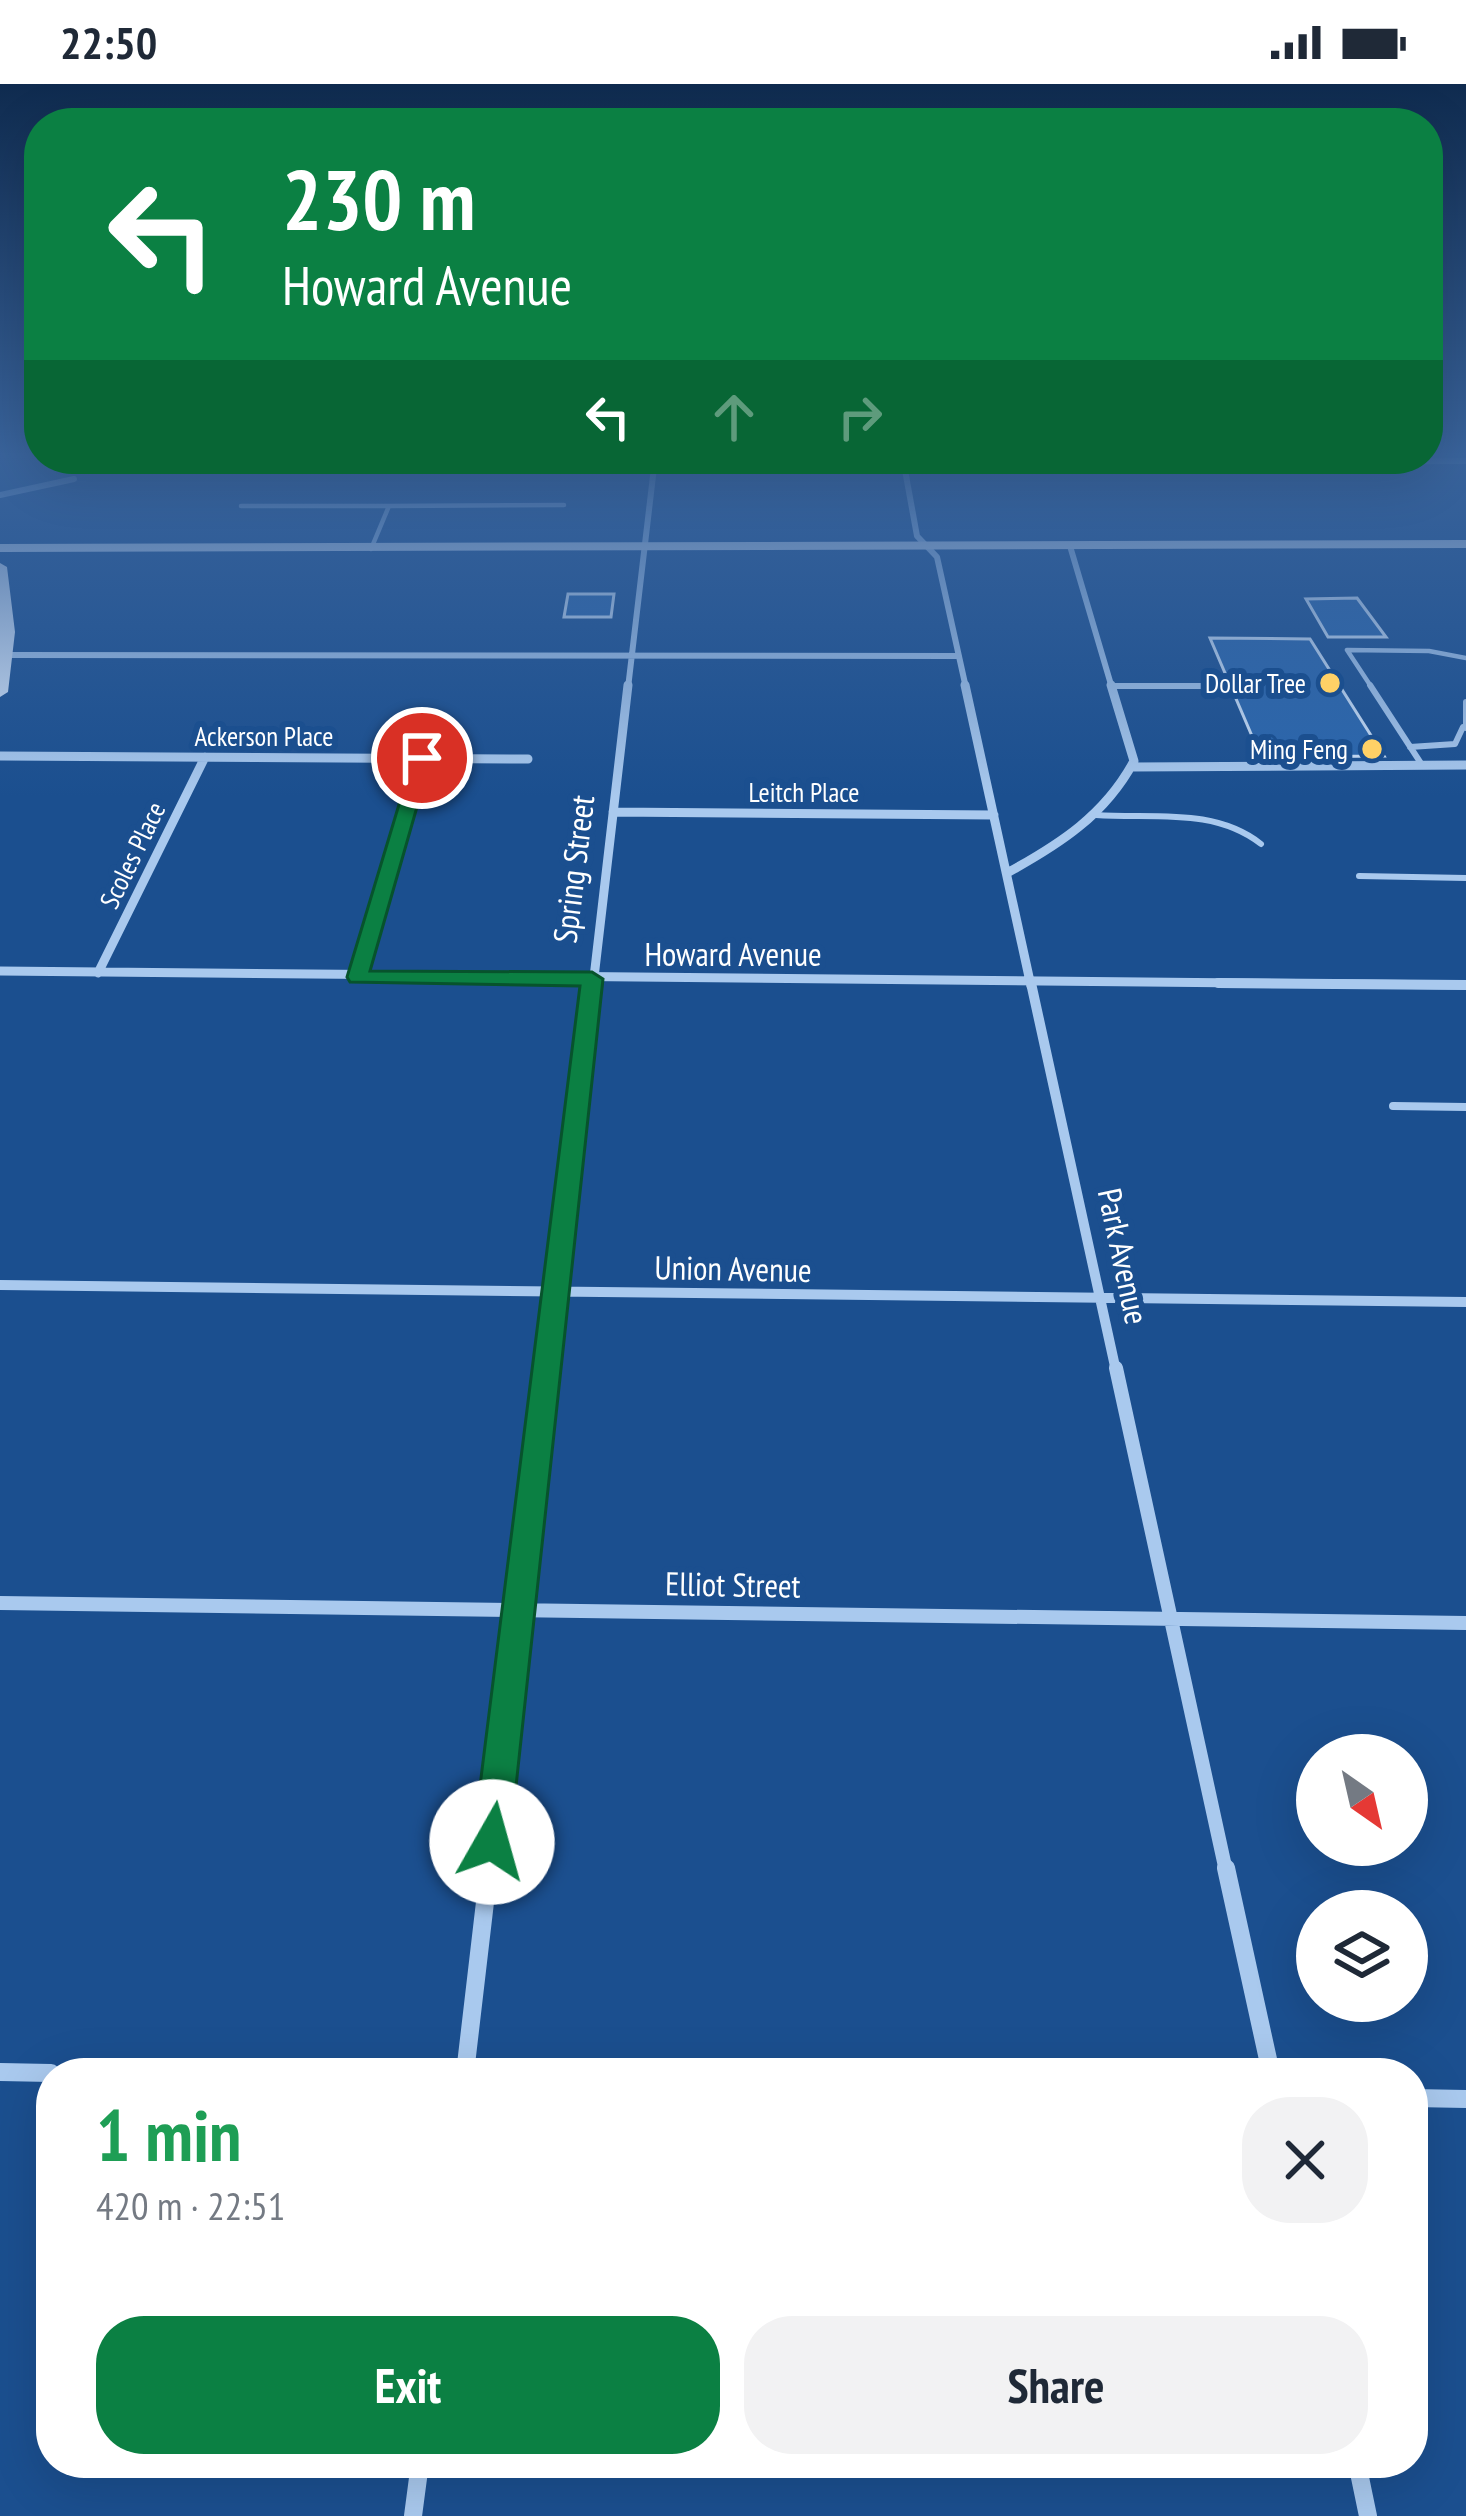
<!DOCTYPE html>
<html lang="en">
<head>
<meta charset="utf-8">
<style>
  :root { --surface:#fff; --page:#f2f2f3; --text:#1f2937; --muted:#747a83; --accent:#0b8043 }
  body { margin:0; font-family:"PT Sans Narrow",sans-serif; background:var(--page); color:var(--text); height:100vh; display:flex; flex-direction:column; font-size:45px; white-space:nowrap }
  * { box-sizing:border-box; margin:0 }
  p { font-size:39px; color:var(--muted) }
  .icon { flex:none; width:66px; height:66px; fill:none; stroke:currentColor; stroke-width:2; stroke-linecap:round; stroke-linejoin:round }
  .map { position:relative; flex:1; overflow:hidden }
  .side { position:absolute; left:36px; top:1974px; width:1392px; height:420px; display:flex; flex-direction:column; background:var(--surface); border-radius:48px; box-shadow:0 12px 48px #0002 }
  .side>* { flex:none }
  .guide { position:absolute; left:24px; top:24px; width:1419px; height:366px; border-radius:48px; box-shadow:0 12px 48px #0002; background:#0b8043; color:#fff; overflow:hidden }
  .needle { width:78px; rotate:146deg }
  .controls { position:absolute; left:1296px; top:1650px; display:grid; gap:24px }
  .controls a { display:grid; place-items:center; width:132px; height:132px; border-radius:50%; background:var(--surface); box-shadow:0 12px 48px #0002; font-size:60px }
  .pin { position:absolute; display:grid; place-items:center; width:102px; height:102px; color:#fff; margin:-51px; border:6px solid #fff; border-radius:50%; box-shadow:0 3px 12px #0007 }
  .me { position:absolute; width:132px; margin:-66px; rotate:7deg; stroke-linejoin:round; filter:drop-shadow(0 0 9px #0008) }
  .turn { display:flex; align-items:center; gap:42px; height:252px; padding:0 60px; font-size:54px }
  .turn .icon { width:156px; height:156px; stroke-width:2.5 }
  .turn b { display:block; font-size:84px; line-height:102px }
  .lanes { display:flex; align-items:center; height:114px; padding:0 60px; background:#0003; justify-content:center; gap:60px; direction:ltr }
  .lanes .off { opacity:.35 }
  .round { display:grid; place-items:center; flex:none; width:126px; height:126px; border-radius:48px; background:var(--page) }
  .summary { display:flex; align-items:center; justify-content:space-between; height:204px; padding:0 60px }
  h1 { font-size:72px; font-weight:700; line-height:90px; color:#1e9e55 }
  .primary-button { display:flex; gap:24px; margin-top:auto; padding:24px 60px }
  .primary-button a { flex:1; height:138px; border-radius:48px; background:var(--accent); color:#fff; font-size:48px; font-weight:700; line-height:138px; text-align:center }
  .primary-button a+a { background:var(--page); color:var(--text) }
  .status { display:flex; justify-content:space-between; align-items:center; height:84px; padding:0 60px; background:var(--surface); direction:ltr }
  .status svg { height:33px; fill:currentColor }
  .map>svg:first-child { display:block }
  .building { fill:#2a66ad; stroke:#cfe3fa; stroke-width:3 }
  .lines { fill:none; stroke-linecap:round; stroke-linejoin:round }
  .lane-far2 { stroke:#a9c9ee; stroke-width:4.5 }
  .lane-far1 { stroke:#a9c9ee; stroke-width:6 }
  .lane { stroke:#a9c9ee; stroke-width:8 }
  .street-far4 { stroke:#a9c9ee; stroke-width:6 }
  .street-far3 { stroke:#a9c9ee; stroke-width:9 }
  .street-far2 { stroke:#a9c9ee; stroke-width:10 }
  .street-far1 { stroke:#a9c9ee; stroke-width:14 }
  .street { stroke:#a9c9ee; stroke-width:18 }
  .secondary { fill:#d6e6fa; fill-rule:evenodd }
  .route { fill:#0b8043; stroke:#07532c; stroke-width:3 }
  .poi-dot { fill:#ffd166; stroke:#1b4f8f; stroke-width:4.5 }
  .labels { text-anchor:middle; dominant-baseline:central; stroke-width:12; stroke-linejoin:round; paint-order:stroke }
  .far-poi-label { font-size:27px; fill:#fff; stroke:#1b4f8f; text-anchor:end }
  .far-street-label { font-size:27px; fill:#fff; stroke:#1b4f8f }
  .street-label { font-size:33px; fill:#fff; stroke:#1b4f8f }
</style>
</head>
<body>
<div class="status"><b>22:50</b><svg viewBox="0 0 49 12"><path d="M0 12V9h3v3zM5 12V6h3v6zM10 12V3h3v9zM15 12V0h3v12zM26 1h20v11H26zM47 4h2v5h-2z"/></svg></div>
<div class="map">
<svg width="1466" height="2432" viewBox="0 0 1466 2432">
  <rect width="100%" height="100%" fill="#1b4f8f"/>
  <path class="building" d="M568,510h46l-3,23h-47z
    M1357,514l29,39h-58l-22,-38z
    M1210,554l100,1 74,117 -123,1z"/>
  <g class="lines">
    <path class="lane-far2" d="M241,422h148
      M371,465l18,-43 175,-1
      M1113,602h112
      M1372,604l-25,-38 82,1 37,7"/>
    <path class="lane-far1" d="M1370,601l52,80
      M1113,602h112
      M1466,618v26
      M1410,663l45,-3 8,-17
      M1096,731c56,4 118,-8 165,29
      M1359,792l107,2"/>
    <path class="lane" d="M1393,1022l73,1"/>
    <path class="street-far4" d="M903,375l14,77 20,21 29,131
      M655,381l811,-4
      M0,411l74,-16
      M1070,462l42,142
      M7,571l952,1
      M628,604l27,-229"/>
    <path class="street-far3" d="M965,601l66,301
      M0,672l528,3
      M1132,683l334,-2
      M613,728l381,3
      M1007,789c53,-29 98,-58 127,-112l-23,-76
      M0,887l1466,14
      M98,889l107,-216
      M358,893l64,-219
      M593,902l35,-301"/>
    <path class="street-far2" d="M1031,899l85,388
      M1218,899l248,2
      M0,1201l1466,17
      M548,1287l45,-388"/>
    <path class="street-far1" d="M1116,1284l110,503
      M0,1519l1466,20
      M489,1787l59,-503"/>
    <path class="street" d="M1226,1784l45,205
      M0,1988l51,1
      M465,1989l24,-205
      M1413,2014l53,1
      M1357,2379l11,53
      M413,2432l7,-53"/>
    <path class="secondary" d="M1466,456v8l-1466,4v-8z
      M0,479l7,4 8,65 -7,60 -8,5z"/>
  </g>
  <linearGradient id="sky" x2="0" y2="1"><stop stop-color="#0f2b4f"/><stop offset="0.52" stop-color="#39639b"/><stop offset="1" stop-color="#39639b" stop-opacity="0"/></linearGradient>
  <rect width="1466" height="713" fill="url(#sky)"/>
  <path class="route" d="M422,669l9,5 -61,213 222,1 11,7 -93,863 -5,13 -13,6 -13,-6 -6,-13 107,-856 -230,-4 -3,-5 66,-219z"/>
  <g class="poi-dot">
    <circle cx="1330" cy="599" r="12"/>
    <circle cx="1372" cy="665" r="12"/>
  </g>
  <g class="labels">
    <g class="far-poi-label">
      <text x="1306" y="599">Dollar Tree</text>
      <text x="1348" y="665">Ming Feng</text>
    </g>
    <g class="far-street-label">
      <text x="264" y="652">Ackerson Place</text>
      <text x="804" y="708">Leitch Place</text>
      <text transform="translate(132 771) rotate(-64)">Scoles Place</text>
    </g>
    <g class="street-label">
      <text transform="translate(573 785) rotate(-83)">Spring Street</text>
      <text x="733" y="869">Howard Avenue</text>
      <text transform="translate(1124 1172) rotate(78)">Park Avenue</text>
      <text transform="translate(733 1184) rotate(1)">Union Avenue</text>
      <text transform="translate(733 1500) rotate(1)">Elliot Street</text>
    </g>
  </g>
</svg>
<div class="controls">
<a><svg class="needle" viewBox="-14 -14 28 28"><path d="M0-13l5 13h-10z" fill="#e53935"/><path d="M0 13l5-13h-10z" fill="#747a83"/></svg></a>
<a><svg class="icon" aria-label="layers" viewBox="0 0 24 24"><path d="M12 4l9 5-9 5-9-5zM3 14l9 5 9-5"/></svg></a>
</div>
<div class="pin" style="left:422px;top:674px;background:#d93025"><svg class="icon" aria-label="arrive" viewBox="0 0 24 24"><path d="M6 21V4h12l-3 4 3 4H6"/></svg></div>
<svg class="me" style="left:492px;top:1758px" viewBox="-20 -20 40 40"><circle r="19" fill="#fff"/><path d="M0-13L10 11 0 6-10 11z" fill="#0b8043"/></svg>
<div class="guide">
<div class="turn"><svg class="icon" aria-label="left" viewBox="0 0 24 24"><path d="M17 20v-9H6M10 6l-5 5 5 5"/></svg><div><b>230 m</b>Howard Avenue</div></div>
<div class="lanes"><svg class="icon" aria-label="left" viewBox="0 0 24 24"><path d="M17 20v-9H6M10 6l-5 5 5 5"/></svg><svg class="icon off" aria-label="ahead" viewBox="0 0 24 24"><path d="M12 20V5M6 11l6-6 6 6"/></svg><svg class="icon off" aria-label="right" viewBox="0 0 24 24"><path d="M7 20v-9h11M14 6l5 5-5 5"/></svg></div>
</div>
<section class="side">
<div class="summary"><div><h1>1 min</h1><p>420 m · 22:51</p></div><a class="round"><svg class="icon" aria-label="close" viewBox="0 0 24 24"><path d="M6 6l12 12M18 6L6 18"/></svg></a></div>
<div class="primary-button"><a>Exit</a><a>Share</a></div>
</section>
</div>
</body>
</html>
